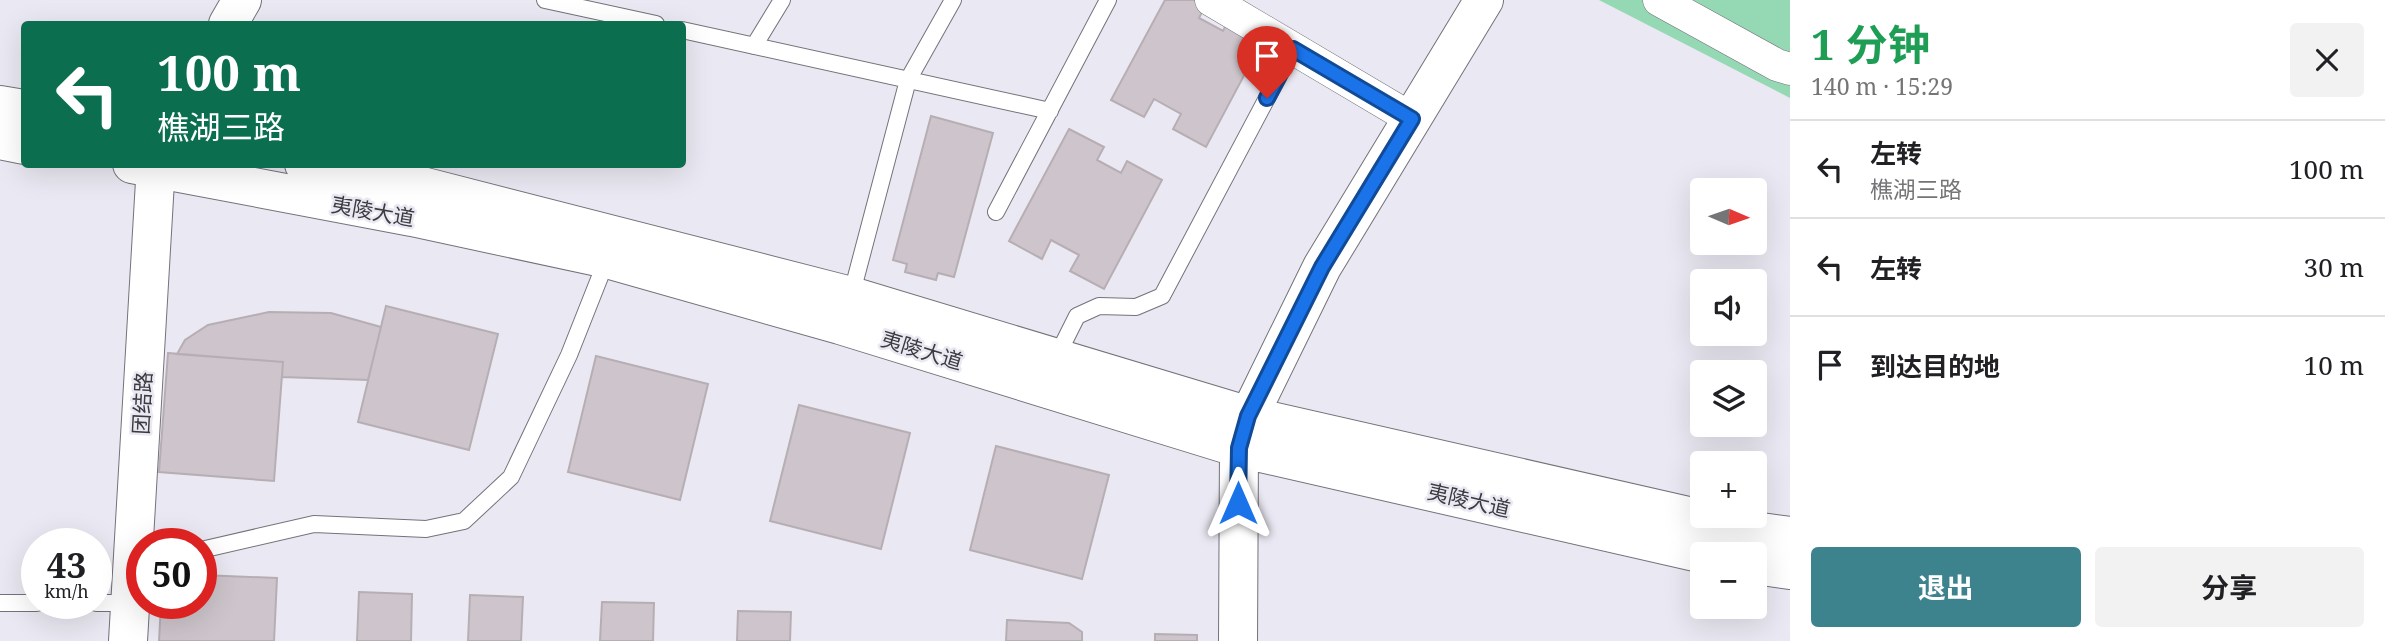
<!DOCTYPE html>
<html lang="zh">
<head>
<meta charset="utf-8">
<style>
  :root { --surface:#fff; --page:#f2f2f2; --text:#202124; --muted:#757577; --line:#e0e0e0; --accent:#3c838d }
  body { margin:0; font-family:"Noto Serif","Noto Sans SC",serif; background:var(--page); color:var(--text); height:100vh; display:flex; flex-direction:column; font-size:26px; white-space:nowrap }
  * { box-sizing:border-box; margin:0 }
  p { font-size:23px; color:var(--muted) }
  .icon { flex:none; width:38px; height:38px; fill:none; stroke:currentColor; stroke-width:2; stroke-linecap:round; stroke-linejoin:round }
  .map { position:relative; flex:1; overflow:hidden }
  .side { display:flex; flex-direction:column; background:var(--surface); width:595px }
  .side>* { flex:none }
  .guide { position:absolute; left:21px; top:21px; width:665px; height:147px; border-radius:7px; box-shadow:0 7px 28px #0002; background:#0b6e4f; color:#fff; overflow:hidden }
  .needle { width:46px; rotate:92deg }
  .controls { position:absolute; left:1690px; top:178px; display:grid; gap:14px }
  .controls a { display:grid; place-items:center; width:77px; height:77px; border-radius:7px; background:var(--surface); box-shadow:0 7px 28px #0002; font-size:35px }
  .speed { position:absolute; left:21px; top:528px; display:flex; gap:14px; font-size:35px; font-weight:700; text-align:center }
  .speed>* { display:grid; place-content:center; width:91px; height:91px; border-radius:50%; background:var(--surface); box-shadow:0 7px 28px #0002; line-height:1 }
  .speed small { font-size:18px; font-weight:400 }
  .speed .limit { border:10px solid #d22; background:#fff; color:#111 }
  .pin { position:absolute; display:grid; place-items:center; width:60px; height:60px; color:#fff; margin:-72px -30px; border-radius:50% 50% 50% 0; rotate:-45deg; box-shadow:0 0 7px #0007 }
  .pin .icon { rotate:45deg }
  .me { position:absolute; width:77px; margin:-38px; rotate:0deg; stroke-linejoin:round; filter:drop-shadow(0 0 5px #0008) }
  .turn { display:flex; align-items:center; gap:24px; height:147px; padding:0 21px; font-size:32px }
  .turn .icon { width:91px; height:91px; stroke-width:2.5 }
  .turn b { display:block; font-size:49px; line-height:60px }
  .round { display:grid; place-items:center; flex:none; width:74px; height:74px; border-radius:7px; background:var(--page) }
  .headline { display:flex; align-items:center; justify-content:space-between; height:119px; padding:0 21px }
  h1 { font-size:42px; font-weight:700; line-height:52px; color:#1e9e55 }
  .button { display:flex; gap:14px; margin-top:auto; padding:14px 21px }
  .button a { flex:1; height:80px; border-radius:7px; background:var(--accent); color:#fff; font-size:28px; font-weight:700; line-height:80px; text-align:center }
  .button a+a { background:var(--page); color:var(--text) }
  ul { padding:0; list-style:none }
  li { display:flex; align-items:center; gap:21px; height:98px; padding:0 21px; border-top:2px solid var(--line) }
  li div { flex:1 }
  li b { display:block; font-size:26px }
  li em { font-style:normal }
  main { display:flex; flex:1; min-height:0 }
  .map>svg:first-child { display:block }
  .green { fill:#95d8b4 }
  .building { fill:#cdc5cb; stroke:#b7aeb4; stroke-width:2 }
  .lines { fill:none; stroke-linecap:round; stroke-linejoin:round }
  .service-casing { stroke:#74727a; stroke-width:18 }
  .minor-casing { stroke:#74727a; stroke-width:33 }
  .tertiary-casing { stroke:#74727a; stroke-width:40 }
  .secondary-casing { stroke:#74727a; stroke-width:40 }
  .service { stroke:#fff; stroke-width:16 }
  .minor { stroke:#fff; stroke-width:32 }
  .tertiary { stroke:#fff; stroke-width:38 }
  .secondary { stroke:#fff; stroke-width:38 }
  .route-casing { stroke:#114b97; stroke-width:18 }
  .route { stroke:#1a73e8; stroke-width:12 }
  .labels { text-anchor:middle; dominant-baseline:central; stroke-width:5; stroke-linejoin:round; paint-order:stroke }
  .street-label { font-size:21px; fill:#3b3a3e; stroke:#eae8f2 }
</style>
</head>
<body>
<main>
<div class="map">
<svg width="1790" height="641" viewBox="0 0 1790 641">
  <rect width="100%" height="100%" fill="#eae8f2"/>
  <path class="green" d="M1599,0h191v98z"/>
  <path class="building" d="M1165,0h30l10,6 -6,12 24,13 6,-12 35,19 -58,109 -33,-18 8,-15 -27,-15 -10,18 -33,-17z
    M931,116l62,17 -39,144 -16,-4 -2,7 -31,-8 2,-8 -14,-4z
    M1069,129l35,18 -7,13 24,13 6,-12 35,19 -58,109 -34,-18 9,-16 -28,-15 -9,19 -33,-18z
    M386,306l112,28 -29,116 -111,-28z
    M269,312l62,1 50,14 -13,53 -86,-3 1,-15 -106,-8 8,-14 23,-15z
    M168,353l115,9 -9,119 -115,-9z
    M596,356l112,28 -28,116 -112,-28z
    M799,405l111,28 -29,116 -111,-28z
    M996,446l113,29 -27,104 -112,-29z
    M201,575l76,3 -3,63h-115l2,-37h40z
    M359,592l53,2 -1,47h-54z
    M470,595l53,2 -2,44h-53z
    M602,602l52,1 -1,38h-53z
    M738,611l53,1 -1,29h-53z
    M1007,620l62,3 13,9v9h-76z
    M1155,634l42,1v6h-42z"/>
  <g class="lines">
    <g class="service-casing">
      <path id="service" d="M545,0l111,24
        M682,30l368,81
        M754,46l28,-46
        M996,212l112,-212
        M851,296l57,-216 45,-80
        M1056,358l21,-42 22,-10 37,1 26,-11 131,-247
        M201,550l113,-26 112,5 38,-8 47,-44 58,-122 38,-96
        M0,603h37
        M96,603h16"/>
    </g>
    <g class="minor-casing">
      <path id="minor" d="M1211,0l201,119
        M1659,0l118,65 13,4"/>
    </g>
    <g class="tertiary-casing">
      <path id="tertiary" d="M228,24l14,-24
        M128,641l28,-477"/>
    </g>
    <g class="secondary-casing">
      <path id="secondary" d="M0,105l24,4
        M0,140l24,5
        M132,164l280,53 195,42 233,66 399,123 469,107
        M304,164l114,21 433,111 398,120 505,115 36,5
        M1755,565l35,5
        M1238,641l1,-193 10,-32 73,-149 162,-267"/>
    </g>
    <use href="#service" class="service"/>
    <use href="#minor" class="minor"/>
    <use href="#tertiary" class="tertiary"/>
    <use href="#secondary" class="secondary"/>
  </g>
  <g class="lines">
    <g class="route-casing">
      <path id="route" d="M1238,503l1,-55 9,-32 74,-149 90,-148 -119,-70 -26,49"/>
    </g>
    <use href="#route" class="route"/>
  </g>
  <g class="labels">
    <g class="street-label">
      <text transform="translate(373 211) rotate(10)">夷陵大道</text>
      <text transform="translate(922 350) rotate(17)">夷陵大道</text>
      <text transform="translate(142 403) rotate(-87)">团结路</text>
      <text transform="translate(1469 500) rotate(13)">夷陵大道</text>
    </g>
  </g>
</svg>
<div class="controls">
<a><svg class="needle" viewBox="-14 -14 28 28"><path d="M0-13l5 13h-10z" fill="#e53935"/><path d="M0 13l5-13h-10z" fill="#757577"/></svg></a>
<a><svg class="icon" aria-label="sound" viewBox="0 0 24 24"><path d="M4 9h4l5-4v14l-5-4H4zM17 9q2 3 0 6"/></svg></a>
<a><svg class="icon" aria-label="layers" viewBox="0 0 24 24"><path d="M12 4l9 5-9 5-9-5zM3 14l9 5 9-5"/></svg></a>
<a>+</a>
<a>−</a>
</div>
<div class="speed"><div>43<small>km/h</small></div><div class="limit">50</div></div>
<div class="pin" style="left:1267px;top:98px;background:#d93025"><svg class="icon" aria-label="arrive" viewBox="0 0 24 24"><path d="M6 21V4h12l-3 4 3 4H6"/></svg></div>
<svg class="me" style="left:1238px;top:503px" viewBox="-20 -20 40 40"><path d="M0-17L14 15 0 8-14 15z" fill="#1a73e8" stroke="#fff" stroke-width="4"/></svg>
<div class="guide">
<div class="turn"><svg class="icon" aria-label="left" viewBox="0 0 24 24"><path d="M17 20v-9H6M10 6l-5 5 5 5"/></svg><div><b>100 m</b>樵湖三路</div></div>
</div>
</div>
<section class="side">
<div class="headline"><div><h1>1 分钟</h1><p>140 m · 15:29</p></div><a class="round"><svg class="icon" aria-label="close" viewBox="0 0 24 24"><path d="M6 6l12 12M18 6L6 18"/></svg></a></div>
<ul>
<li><svg class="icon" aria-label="left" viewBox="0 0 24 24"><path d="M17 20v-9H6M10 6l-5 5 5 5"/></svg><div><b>左转</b><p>樵湖三路</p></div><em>100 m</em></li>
<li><svg class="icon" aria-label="left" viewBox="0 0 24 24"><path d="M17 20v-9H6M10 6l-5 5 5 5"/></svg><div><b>左转</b></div><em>30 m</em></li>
<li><svg class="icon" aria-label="arrive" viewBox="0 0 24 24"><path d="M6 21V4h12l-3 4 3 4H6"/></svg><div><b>到达目的地</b></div><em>10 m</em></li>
</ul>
<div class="button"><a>退出</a><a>分享</a></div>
</section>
</main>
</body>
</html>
